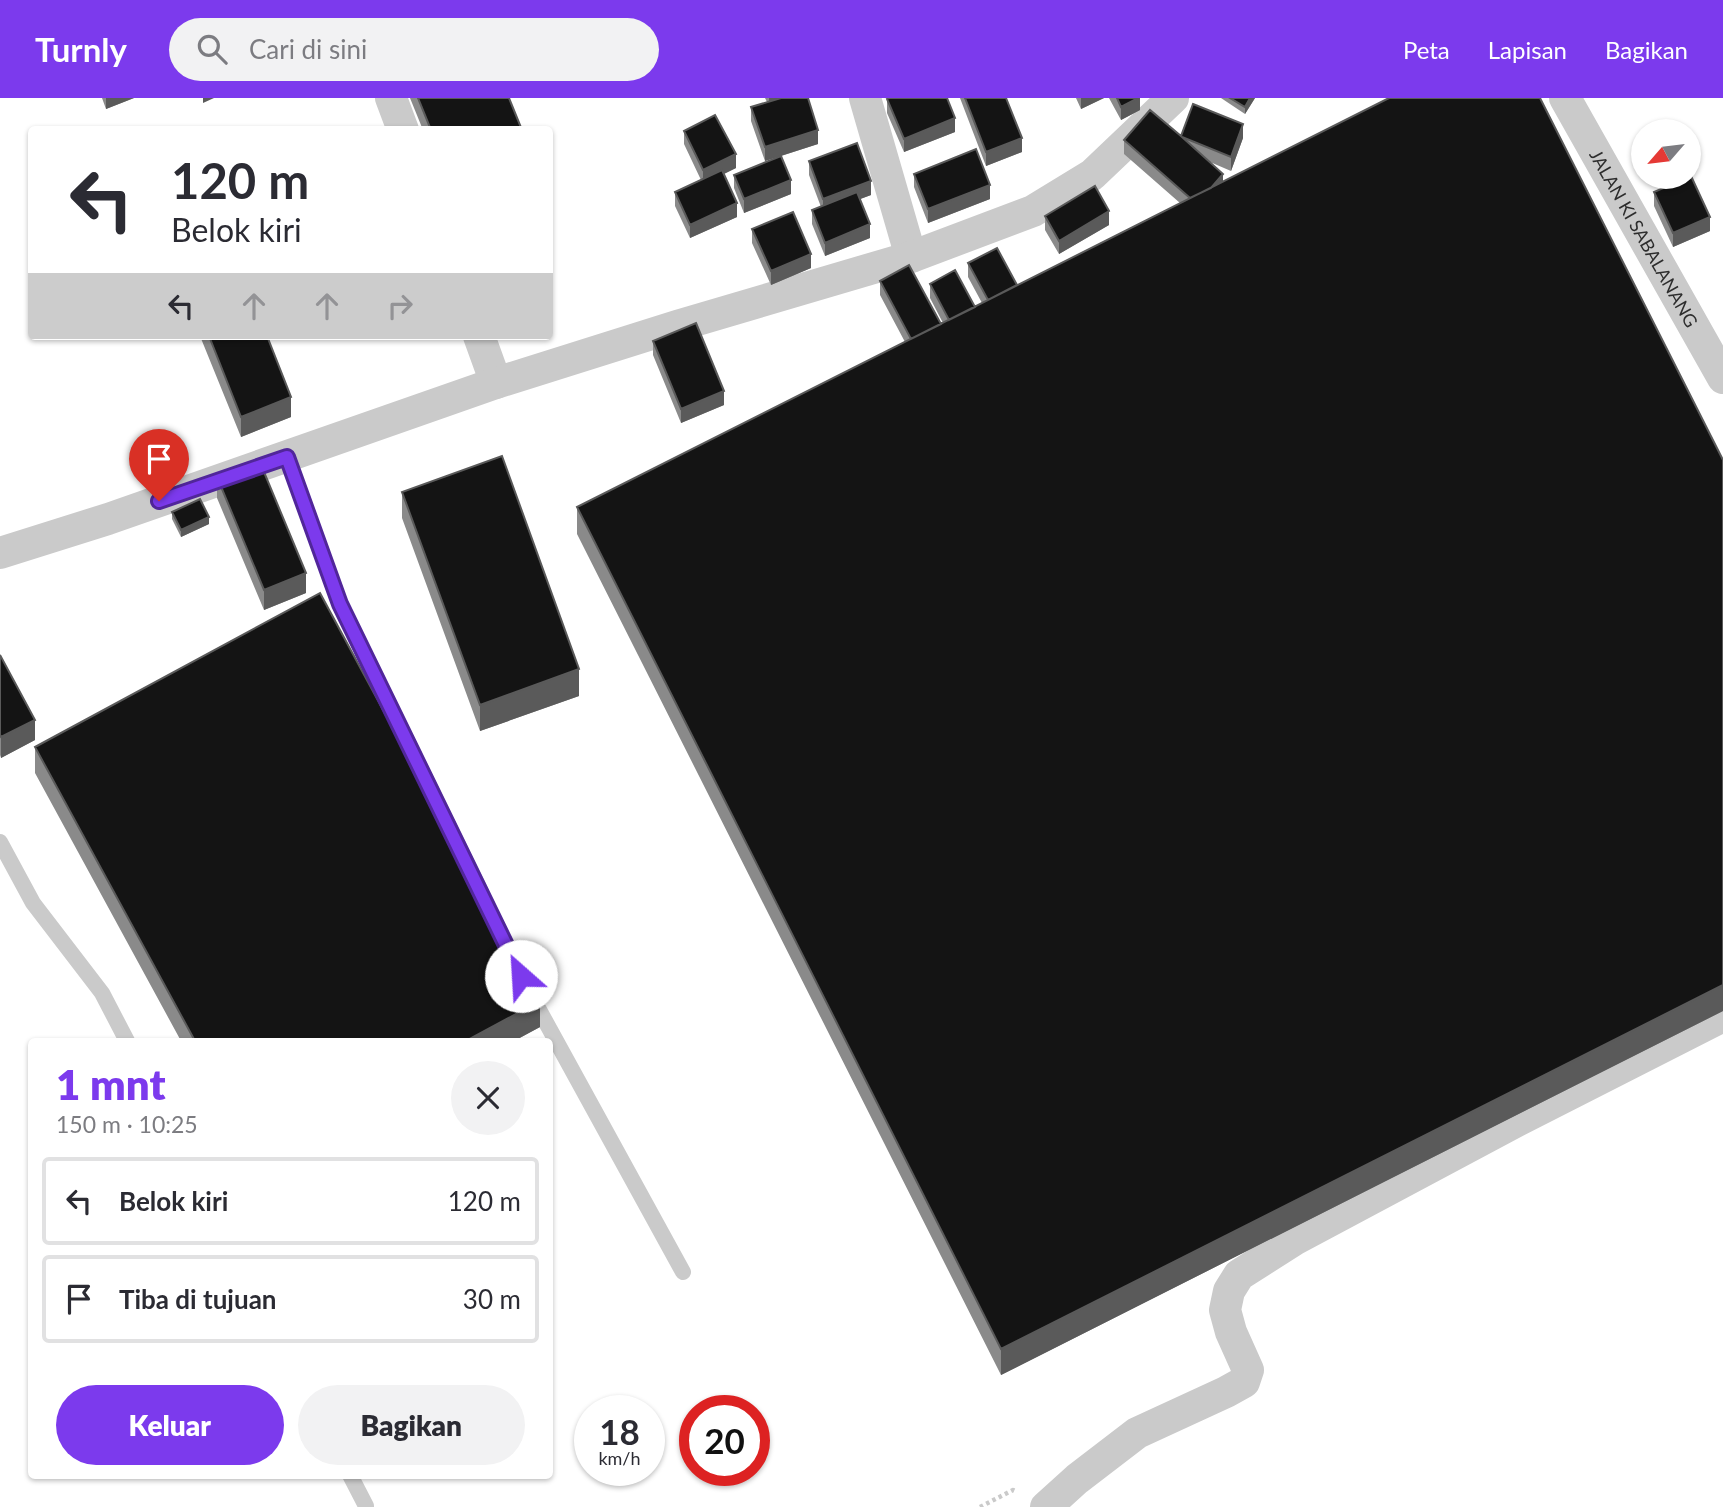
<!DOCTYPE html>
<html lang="id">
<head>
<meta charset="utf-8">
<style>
  :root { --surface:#fff; --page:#f2f2f3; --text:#2b2b33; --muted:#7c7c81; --line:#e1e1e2; --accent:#7c3aed }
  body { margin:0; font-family:Lato,sans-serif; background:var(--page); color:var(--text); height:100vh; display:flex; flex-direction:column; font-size:26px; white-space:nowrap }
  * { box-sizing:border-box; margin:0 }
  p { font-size:23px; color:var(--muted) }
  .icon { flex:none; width:38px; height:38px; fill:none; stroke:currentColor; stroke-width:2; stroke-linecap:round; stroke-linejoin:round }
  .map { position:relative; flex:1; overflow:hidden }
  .side { position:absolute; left:28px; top:940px; width:525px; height:441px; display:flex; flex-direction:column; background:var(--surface); border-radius:7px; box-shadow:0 2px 5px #0004 }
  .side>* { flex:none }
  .top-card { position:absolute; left:28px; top:28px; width:525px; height:214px; border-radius:7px; box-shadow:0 2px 5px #0004; background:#fff; color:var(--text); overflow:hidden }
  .needle { width:46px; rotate:242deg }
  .buttons { position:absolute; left:1631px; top:21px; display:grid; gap:14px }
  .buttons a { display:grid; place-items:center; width:70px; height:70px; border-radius:50%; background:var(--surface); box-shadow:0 2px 5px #0004; font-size:35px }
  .speed { position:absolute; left:574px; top:1297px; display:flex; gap:14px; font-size:35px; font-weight:700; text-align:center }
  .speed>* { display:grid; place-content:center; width:91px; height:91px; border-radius:50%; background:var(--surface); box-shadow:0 2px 5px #0004; line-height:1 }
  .speed small { font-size:18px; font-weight:400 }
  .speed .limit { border:10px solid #d22; background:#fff; color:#111 }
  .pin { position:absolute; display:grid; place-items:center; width:60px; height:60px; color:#fff; margin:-72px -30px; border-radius:50% 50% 50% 0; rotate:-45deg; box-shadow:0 0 7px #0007 }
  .pin .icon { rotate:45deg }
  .me { position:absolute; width:77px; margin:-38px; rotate:334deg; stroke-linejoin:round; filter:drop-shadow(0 0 5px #0008) }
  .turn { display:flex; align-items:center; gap:24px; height:147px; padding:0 28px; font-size:32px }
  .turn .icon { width:91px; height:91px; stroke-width:2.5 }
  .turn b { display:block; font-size:49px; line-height:60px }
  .lanes { display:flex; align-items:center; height:66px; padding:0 28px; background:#0003; justify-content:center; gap:35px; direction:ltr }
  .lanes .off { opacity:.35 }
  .round { display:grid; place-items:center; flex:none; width:74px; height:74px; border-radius:37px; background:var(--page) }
  .overview { display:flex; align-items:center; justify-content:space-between; height:119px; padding:0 28px }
  h1 { font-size:42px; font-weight:800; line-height:52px; color:var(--accent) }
  .cta { display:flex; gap:14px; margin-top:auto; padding:14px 28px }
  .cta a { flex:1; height:80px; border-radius:42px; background:var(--accent); color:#fff; font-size:28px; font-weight:800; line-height:80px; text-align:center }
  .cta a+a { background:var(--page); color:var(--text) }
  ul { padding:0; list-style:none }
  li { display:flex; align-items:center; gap:21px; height:88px; margin:0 14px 10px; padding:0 14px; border:4px solid var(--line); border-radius:7px }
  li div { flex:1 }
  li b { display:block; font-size:26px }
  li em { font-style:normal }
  header { display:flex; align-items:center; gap:42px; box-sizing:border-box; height:98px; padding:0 35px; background:var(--accent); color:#fff }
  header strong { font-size:33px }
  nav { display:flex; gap:38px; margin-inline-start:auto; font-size:24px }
  .search { width:490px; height:63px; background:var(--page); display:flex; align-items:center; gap:18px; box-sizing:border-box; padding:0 24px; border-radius:38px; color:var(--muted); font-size:26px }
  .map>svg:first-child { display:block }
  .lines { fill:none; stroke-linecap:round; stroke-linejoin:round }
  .path { stroke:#cacaca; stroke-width:4.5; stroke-dasharray:3.5 3.5; stroke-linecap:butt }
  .lane { stroke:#cacaca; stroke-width:16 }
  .street { stroke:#cacaca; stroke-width:32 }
  .wall { fill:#8a8a8a }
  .shaded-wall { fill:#5a5a5a }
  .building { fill:#141414; stroke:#5a5a5a; stroke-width:2 }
  .route-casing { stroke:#51269a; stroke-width:18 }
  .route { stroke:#7c3aed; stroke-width:12 }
  .labels { text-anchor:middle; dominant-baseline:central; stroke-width:7; stroke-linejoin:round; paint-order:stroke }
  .street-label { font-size:18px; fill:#2d2d2d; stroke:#fff }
</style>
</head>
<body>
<header>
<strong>Turnly</strong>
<div class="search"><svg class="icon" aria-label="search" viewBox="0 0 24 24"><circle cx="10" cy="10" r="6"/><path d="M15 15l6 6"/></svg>Cari di sini</div>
<nav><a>Peta</a><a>Lapisan</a><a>Bagikan</a></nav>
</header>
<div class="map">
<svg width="1723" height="1409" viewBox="0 0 1723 1409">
  <rect width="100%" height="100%" fill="#fff"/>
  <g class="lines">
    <path class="path" d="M980,1409l33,-17 4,2"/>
    <path class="lane" d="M287,359l53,147 141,288
      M0,744l33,61 69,90 25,48
      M532,899l151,275
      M350,1377l16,31"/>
    <g class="street">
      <path d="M391,0l12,32"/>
      <path d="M865,0l46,159"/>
      <path id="s1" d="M1565,0l158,280"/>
      <path d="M479,238l17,47"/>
      <path d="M0,455l108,-34 388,-136 181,-57 234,-69 122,-46 59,-36 81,-77"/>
      <path d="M1046,1409l31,-28 60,-46 89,-41 18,-10 4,-12 -17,-38 -6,-22 4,-19 10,-16 55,-35 223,-119 206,-105"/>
    </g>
  </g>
  <path class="wall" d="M102,0h32l-28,11z
    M410,0h99l13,32h-99z
    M765,0h43l10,46 -37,12 10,38 -47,19 -10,-25v-13l47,-19 -16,5 -14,-40v-14l16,-5z
    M960,0h46l16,54 -36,14z
    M1076,0h28l-23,11z
    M1109,0h31v12l-19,10z
    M1221,0h34l-10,16z
    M887,1l68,33 -51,20 -17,-39z
    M684,33l52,37 -12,6 13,43 -47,21 -15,-32v-14l26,-12 -17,-36z
    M1181,38l62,2 -12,33 -21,-9 13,20 500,278v551l-722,364 -424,-841v-27l328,-165 -25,-47v-14l61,43 2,-1 -13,-25v-14l45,23 7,-4 -14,-26v-14l49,22 163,-82 -56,-49v-14z
    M809,63l62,34 -11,4 10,39 -45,18 -13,-32v-14l9,-3 -12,-32z
    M914,76l76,25 -62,24 -14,-36z
    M1654,94l56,39 -37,16 -19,-41z
    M1045,118l64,9 -50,29 -14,-24z
    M752,131l59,39 -40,17 -19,-42z
    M200,238h67l24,81 -50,20z
    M653,243l71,64 -43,18 -28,-68z
    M217,379l89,116 -42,17 -47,-112z
    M402,394l177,204 -99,35 -78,-213z
    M172,414l37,12 -28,13 -9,-18z
    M0,557l35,85 -34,18 -1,-3z
    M35,649l505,280 -26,14h-333l-146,-268z"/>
  <path class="shaded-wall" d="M106,0h28l-28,11z
    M203,0h11l-11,5z
    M769,0h34l-34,11z
    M1081,0h23l-23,11z
    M1138,0h2v12l-19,10v-13z
    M1250,0h5l-10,16v-7z
    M955,20v14l-51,20v-13z
    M1243,26v14l-12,33v-14z
    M818,32v14l-53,17v-14z
    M1022,40v14l-36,14v-14z
    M736,56v14l-33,16v-14z
    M1223,76v13l-26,17z
    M791,82v14l-47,19v-14z
    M871,83v14l-48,18v-14z
    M990,87v14l-62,24v-14z
    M737,105v14l-47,21v-13z
    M1109,113v14l-50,29v-13z
    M1710,119v14l-37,16v-14z
    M870,126v14l-45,18v-13z
    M811,156v14l-40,17v-14z
    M724,293v14l-43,18v-14z
    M291,299v20l-50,20v-20z
    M209,419v7l-28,13v-7z
    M306,475v20l-42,17v-20z
    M579,571v27l-99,35v-26z
    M35,622v20l-34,18v-21z
    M1723,887v26l-722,364v-26z
    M540,903v26l-26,14h-48z"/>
  <path class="building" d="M418,0h91l13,32h-91z
    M781,0h27l10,32 -53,17 -14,-40z
    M889,0h58l8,20 -51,21 -17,-40z
    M965,0h41l16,40 -36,14z
    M1117,0h21l-17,9z
    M1230,0h20l-5,9z
    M1389,0h151l183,362v525l-722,364 -424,-842z
    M1193,6l50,20 -12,33 -49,-20 41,37 -12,14 -21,10 -66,-58 26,-30 31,26z
    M715,17l21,39 -33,16 -19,-39z
    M857,45l14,38 -48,18 -14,-38z
    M976,51l14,36 -62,24 -14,-35z
    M781,58l10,24 -47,19 -10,-24z
    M722,72l15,33 -47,22 -15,-33z
    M1691,78l19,41 -37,16 -19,-41z
    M1095,88l14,25 -50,30 -14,-25z
    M857,94l13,32 -45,19 -13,-33z
    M793,114l18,42 -40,17 -19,-42z
    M997,150l20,37 -29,15 -20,-37z
    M909,167l32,59 -30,15 -31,-58z
    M955,172l20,37 -26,13 -19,-36z
    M696,225l28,68 -43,18 -28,-68z
    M209,238h58l24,61 -50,20z
    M502,358l77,213 -99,36 -78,-213z
    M259,362l47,113 -42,17 -47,-113z
    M200,401l9,18 -28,13 -9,-18z
    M320,495l220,408 -74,40h-271l-160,-294z
    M0,557l35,65 -34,17 -1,-2z"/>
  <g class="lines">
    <g class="route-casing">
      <path id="route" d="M159,403l128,-44 53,147 181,372"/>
    </g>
    <use href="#route" class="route"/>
  </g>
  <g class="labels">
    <g class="street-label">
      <text stroke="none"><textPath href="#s1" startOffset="161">JALAN KI SABALANANG</textPath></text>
    </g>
  </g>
</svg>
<div class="buttons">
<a><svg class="needle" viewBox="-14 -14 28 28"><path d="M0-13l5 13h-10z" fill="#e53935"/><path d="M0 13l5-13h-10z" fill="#7c7c81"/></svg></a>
</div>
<div class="speed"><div>18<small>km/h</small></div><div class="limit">20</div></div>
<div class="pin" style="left:159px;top:403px;background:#d93025"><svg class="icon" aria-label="arrive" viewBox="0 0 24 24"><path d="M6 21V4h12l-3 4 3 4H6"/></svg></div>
<svg class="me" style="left:521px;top:878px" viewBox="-20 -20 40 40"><circle r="19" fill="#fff"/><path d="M0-13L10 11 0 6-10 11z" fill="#7c3aed"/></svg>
<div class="top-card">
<div class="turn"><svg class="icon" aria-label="left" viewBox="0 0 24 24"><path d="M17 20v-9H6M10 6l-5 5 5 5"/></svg><div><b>120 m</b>Belok kiri</div></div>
<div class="lanes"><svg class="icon" aria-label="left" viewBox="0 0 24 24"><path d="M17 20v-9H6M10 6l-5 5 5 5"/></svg><svg class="icon off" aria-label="ahead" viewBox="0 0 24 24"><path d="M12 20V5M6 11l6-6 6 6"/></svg><svg class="icon off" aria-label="ahead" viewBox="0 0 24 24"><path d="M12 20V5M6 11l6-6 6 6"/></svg><svg class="icon off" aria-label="right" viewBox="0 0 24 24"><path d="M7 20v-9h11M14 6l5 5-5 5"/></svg></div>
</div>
<section class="side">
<div class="overview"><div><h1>1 mnt</h1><p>150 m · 10:25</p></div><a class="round"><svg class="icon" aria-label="close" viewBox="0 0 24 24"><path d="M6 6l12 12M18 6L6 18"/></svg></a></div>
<ul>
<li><svg class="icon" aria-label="left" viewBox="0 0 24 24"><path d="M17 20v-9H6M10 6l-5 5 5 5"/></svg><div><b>Belok kiri</b></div><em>120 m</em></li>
<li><svg class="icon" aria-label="arrive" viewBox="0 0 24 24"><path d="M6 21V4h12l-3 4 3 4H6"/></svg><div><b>Tiba di tujuan</b></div><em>30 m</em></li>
</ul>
<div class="cta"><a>Keluar</a><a>Bagikan</a></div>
</section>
</div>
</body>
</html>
